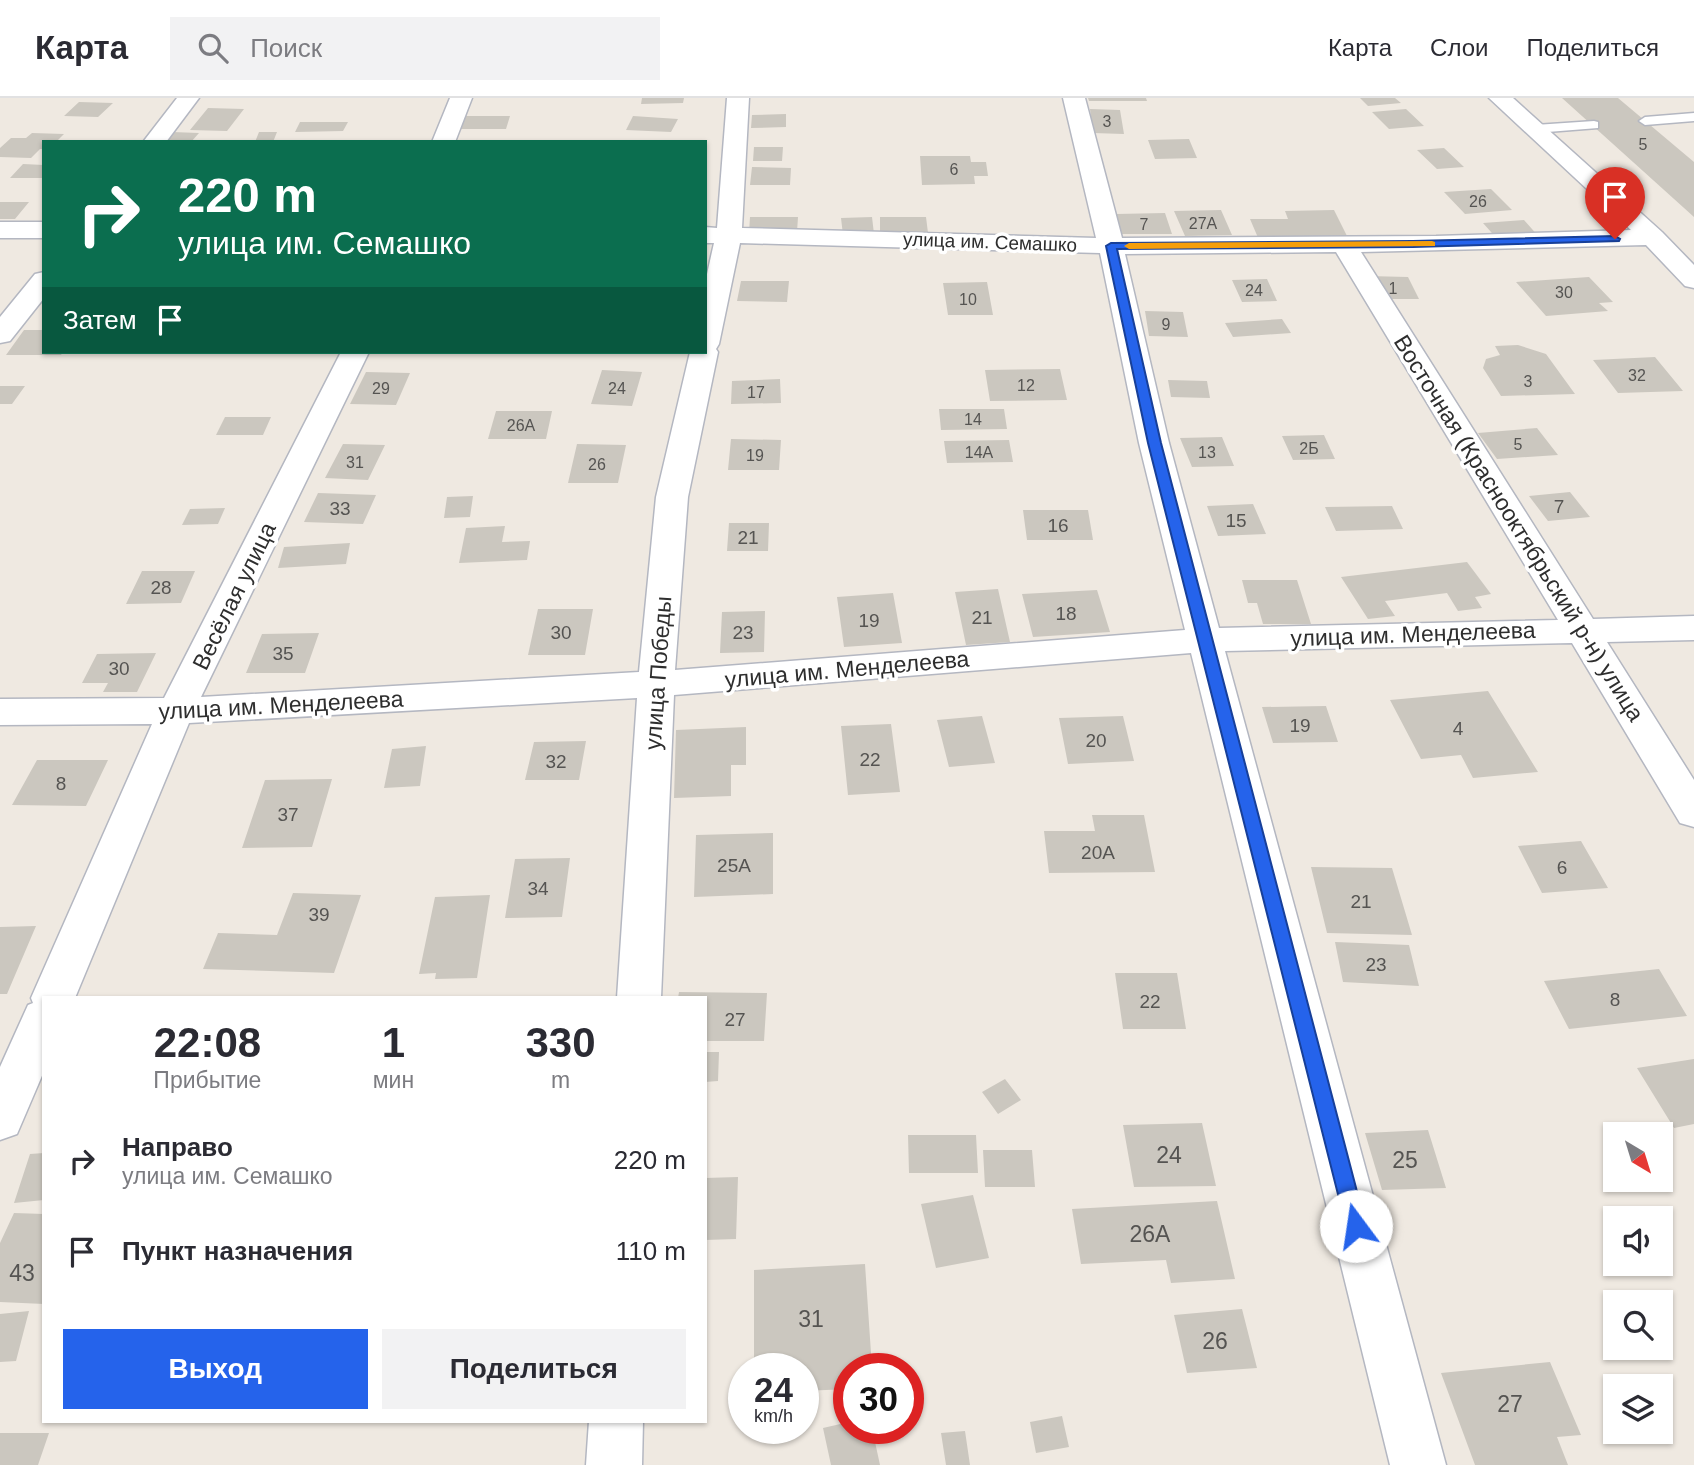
<!DOCTYPE html>
<html lang="ru">
<head>
<meta charset="utf-8">
<style>
  :root { --surface:#fff; --page:#f2f2f3; --text:#2b2b33; --muted:#7c7c81; --line:#e1e1e2; --accent:#2563eb }
  body { margin:0; font-family:Helvetica,sans-serif; background:var(--page); color:var(--text); height:100vh; display:flex; flex-direction:column; font-size:26px; white-space:nowrap }
  * { box-sizing:border-box; margin:0 }
  p { font-size:23px; color:var(--muted) }
  .icon { flex:none; width:38px; height:38px; fill:none; stroke:currentColor; stroke-width:2; stroke-linecap:round; stroke-linejoin:round }
  .map { position:relative; flex:1; overflow:hidden }
  .panel { position:absolute; left:42px; top:898px; width:665px; height:427px; display:flex; flex-direction:column; background:var(--surface); border-radius:0px; box-shadow:0 2px 5px #0004 }
  .panel>* { flex:none }
  .guide { position:absolute; left:42px; top:42px; width:665px; height:214px; border-radius:0px; box-shadow:0 2px 5px #0004; background:#0b6e4f; color:#fff; overflow:hidden }
  .needle { width:46px; rotate:142deg }
  .tools { position:absolute; left:1603px; top:1024px; display:grid; gap:14px }
  .tools a { display:grid; place-items:center; width:70px; height:70px; border-radius:0px; background:var(--surface); box-shadow:0 2px 5px #0004; font-size:35px }
  .speed { position:absolute; left:728px; top:1255px; display:flex; gap:14px; font-size:35px; font-weight:700; text-align:center }
  .speed>* { display:grid; place-content:center; width:91px; height:91px; border-radius:50%; background:var(--surface); box-shadow:0 2px 5px #0004; line-height:1 }
  .speed small { font-size:18px; font-weight:400 }
  .speed .limit { border:10px solid #d22; background:#fff; color:#111 }
  .pin { position:absolute; display:grid; place-items:center; width:60px; height:60px; color:#fff; margin:-72px -30px; border-radius:50% 50% 50% 0; rotate:-45deg; box-shadow:0 0 7px #0007 }
  .pin .icon { rotate:45deg }
  .me { position:absolute; width:77px; margin:-38px; rotate:346deg; stroke-linejoin:round; filter:drop-shadow(0 0 5px #0008) }
  .turn { display:flex; align-items:center; gap:24px; height:147px; padding:0 21px; font-size:32px }
  .turn .icon { width:91px; height:91px; stroke-width:2.5 }
  .turn b { display:block; font-size:49px; line-height:60px }
  .then { display:flex; align-items:center; height:66px; padding:0 21px; background:#0003; gap:14px; font-size:26px }
  .eta { display:flex; justify-content:space-evenly; align-items:center; height:119px; text-align:center }
  .eta b { font-size:42px; font-weight:700; line-height:49px }
  .primary-button { display:flex; gap:14px; margin-top:auto; padding:14px 21px }
  .primary-button a { flex:1; height:80px; border-radius:0px; background:var(--accent); color:#fff; font-size:28px; font-weight:700; line-height:80px; text-align:center }
  .primary-button a+a { background:var(--page); color:var(--text) }
  ul { padding:0; list-style:none }
  li { display:flex; align-items:center; gap:21px; height:91px; padding:0 21px }
  li div { flex:1 }
  li b { display:block; font-size:26px }
  li em { font-style:normal }
  header { display:flex; align-items:center; gap:42px; box-sizing:border-box; height:98px; padding:0 35px; background:var(--surface); border-bottom:2px solid var(--line) }
  header strong { font-size:33px }
  nav { display:flex; gap:38px; margin-inline-start:auto; font-size:24px }
  .search { width:490px; height:63px; background:var(--page); display:flex; align-items:center; gap:18px; box-sizing:border-box; padding:0 24px; border-radius:0px; color:var(--muted); font-size:26px }
  .map>svg:first-child { display:block }
  .building { fill:#cbc7bf }
  .lines { fill:none; stroke-linecap:round; stroke-linejoin:round }
  .service-casing { stroke:#b4b7c1; stroke-width:3 }
  .minor-casing { stroke:#b4b7c1; stroke-width:3 }
  .service { fill:#fff; fill-rule:evenodd }
  .minor { fill:#fff; fill-rule:evenodd }
  .route { fill:#2563eb; stroke:#184099; stroke-width:2 }
  .slow { fill:#f59e0b }
  .labels { text-anchor:middle; dominant-baseline:central; stroke-width:7; stroke-linejoin:round; paint-order:stroke }
  .far-number-label { font-size:16px; fill:#555452 }
  .far-street-label { font-size:19px; fill:#2e2e2e; stroke:#fff }
  .number-label { font-size:19px; fill:#555452 }
  .street-label { font-size:23px; fill:#2e2e2e; stroke:#fff }
  .near-number-label { font-size:23px; fill:#555452 }
</style>
</head>
<body>
<header>
<strong>Карта</strong>
<div class="search"><svg class="icon" aria-label="search" viewBox="0 0 24 24"><circle cx="10" cy="10" r="6"/><path d="M15 15l6 6"/></svg>Поиск</div>
<nav><a>Карта</a><a>Слои</a><a>Поделиться</a></nav>
</header>
<div class="map">
<svg width="1694" height="1367" viewBox="0 0 1694 1367">
  <rect width="100%" height="100%" fill="#efe9e1"/>
  <path class="building" d="M642,0h42l-1,5 -42,1z
    M1088,0h58l1,3h-58z
    M1360,0h35l6,5 -33,3z
    M1562,0h56l76,64v55z
    M79,4l34,1 -15,14 -34,-1z
    M208,10l36,1 -17,22 -37,-1z
    M1090,11l30,1 4,24 -31,-1z
    M1406,11l18,17 -35,3 -17,-17z
    M786,16v13l-35,1 1,-13z
    M466,18h44l-4,13h-45z
    M633,18l45,3 -7,13 -45,-2z
    M300,24h48l-5,9 -48,1z
    M172,34l27,1 -8,9h-28z
    M259,34h18l-4,10h-18z
    M32,35l32,1 -8,8h-12v7h-4l-9,9 -31,-1v-9l11,-10h15z
    M1189,41l8,19 -42,1 -7,-19z
    M754,49h29l-1,14h-29z
    M1444,50l20,19 -27,2 -20,-19z
    M920,58h50l1,6h15l2,14h-14l1,8 -53,1z
    M23,66l21,1v13h-34z
    M752,69l39,1 -1,17h-40z
    M1491,91l21,21 -47,4 -21,-22z
    M0,104h29l-14,17h-15z
    M1221,112l11,25 -47,1 -11,-25z
    M1334,112l15,30h-90l-9,-21h38l-3,-8z
    M1165,115l7,21h-50l-6,-20z
    M750,119h48l-1,15 -48,1z
    M872,119l2,17 -31,1 -2,-17z
    M880,119h46l2,16h-48z
    M1524,122l16,18 -41,3 -16,-18z
    M1367,178l41,1 11,22h-41z
    M1589,179l24,25 -14,1 9,8 -62,5 -30,-34z
    M1267,181l10,22 -35,1 -10,-22z
    M741,183h48l-2,21 -50,-1z
    M987,184l6,33h-45l-5,-32z
    M1145,213l38,1 5,25 -39,-1z
    M1282,221l9,14 -58,4 -8,-14z
    M24,232h20v22h19l-2,3h-55z
    M1518,247l28,9 29,40 -74,2 -18,-28 3,-9 14,-4 -5,-9z
    M1655,259l28,34 -65,2 -25,-33z
    M1060,271l7,31 -77,1 -5,-31z
    M602,272l40,2 -10,34 -41,-2z
    M366,274l44,1 -14,32 -46,-1z
    M780,281l1,24 -50,1 1,-23z
    M1168,282l39,1 3,17 -39,-1z
    M0,288h25l-13,18h-12z
    M939,311h65l3,20 -66,1z
    M496,313h56l-6,28h-58z
    M225,319h46l-8,18h-47z
    M1537,330l21,27 -61,4 -19,-26z
    M1324,337l11,24 -42,1 -11,-24z
    M1222,339l12,29 -42,1 -12,-29z
    M731,341l50,1 -2,30h-51z
    M1009,342l4,22 -66,1 -3,-22z
    M343,346l42,1 -17,35 -43,-2z
    M577,346l49,1 -8,38h-50z
    M1570,394l20,25 -42,4 -19,-25z
    M318,395l58,2 -13,29 -59,-2z
    M473,398l-3,21 -26,1 3,-21z
    M1253,406l13,30 -48,2 -11,-30z
    M1392,408l11,23 -67,2 -11,-24z
    M225,410l-7,16 -36,1 8,-16z
    M1023,412h65l5,30h-66z
    M729,425h40l-1,28h-41z
    M505,428l-3,16 28,-1 -3,19 -68,3 7,-35z
    M350,445l-4,21 -68,4 6,-21z
    M1467,464l24,32 -16,3 7,11 -24,3 -11,-18 -62,8 10,15 -27,3 -27,-42z
    M142,473h53l-14,32 -55,1z
    M1242,482h55l14,44h-48l-6,-21h-9z
    M998,491l12,53 -44,3 -11,-53z
    M1097,492l13,42 -77,5 -11,-43z
    M893,495l9,50 -58,4 -7,-50z
    M538,511h55l-8,46h-57z
    M765,513l-1,41 -44,1 2,-41z
    M319,535l-14,40h-59l16,-39z
    M156,555l-19,39h-34l5,-9h-26l15,-29z
    M1488,593l50,81 -65,6 -12,-23 -40,4 -31,-59z
    M1326,608l12,36 -65,1 -11,-36z
    M982,618l13,47 -46,4 -12,-47z
    M1123,618l11,45 -66,3 -9,-46z
    M891,626l9,68 -52,3 -7,-69z
    M746,629v38h-15v31l-57,2 2,-68z
    M586,643l-7,39h-54l9,-38z
    M426,648l-6,40 -36,2 8,-39z
    M37,662h71l-22,46 -74,-1z
    M332,681l-20,68 -70,1 23,-68z
    M1092,717h52l11,57 -106,1 -5,-42h51z
    M773,735v61l-79,3 2,-62z
    M1581,743l27,47 -66,5 -24,-47z
    M570,760l-8,59 -57,1 10,-59z
    M1311,769l81,1 20,67 -85,-2z
    M293,795l68,2 -27,78 -131,-4 15,-36 59,2z
    M490,797l-13,83 -42,1 1,-6 -17,1 16,-77z
    M36,828l-29,68h-7v-67z
    M1335,844l74,3 10,41 -76,-4z
    M1659,871l28,47 -118,13 -25,-48z
    M1115,875h62l9,56h-63z
    M679,894l88,1 -3,48h-59v-43h-27z
    M705,954h14l-1,29 -13,1z
    M1694,961v65l-20,4 -37,-60z
    M1005,981l16,21 -23,14 -16,-22z
    M1202,1025l14,63 -82,1 -11,-62z
    M1428,1032l18,58 -64,2 -17,-57z
    M908,1037h68l2,38h-69z
    M983,1052h49l3,37h-50z
    M44,1055v47l-30,3 16,-49z
    M738,1079l-2,62 -31,1v-62z
    M973,1097l16,63 -53,10 -15,-64z
    M1217,1103l18,78 -64,4 -5,-23 -85,4 -9,-55z
    M14,1115l30,1v90l-44,-2v-59z
    M865,1166l7,104h-23v21l-46,2v-23h-49v-98z
    M1242,1211l15,59 -70,5 -13,-58z
    M29,1213l-13,50 -16,1v-48z
    M1550,1264l31,73 -24,2 11,28h-93l-34,-92z
    M1062,1318l7,31 -33,6 -6,-31z
    M849,1324v6h23l8,37h-49l-8,-37z
    M965,1333l5,34h-24l-5,-32z
    M0,1335h49l-11,32h-38z"/>
  <g class="lines">
    <g class="service-casing">
      <path id="service" d="M1694,15v8l-49,4 -6,-4 6,-4z
        M1594,23l4,1v6l-63,5 -6,-4 6,-4z"/>
    </g>
    <g class="minor-casing">
      <path id="minor" d="M177,0h22l-33,44h-23z
        M450,0h22l-17,44h-23z
        M727,0h22l-7,130 354,10 -33,-140h22l37,140 314,-2 195,-6 -142,-132h24l149,134 32,33v23l-9,-2 -39,-41 -285,7 232,367 101,-3v24l-87,2 87,138v47l-14,-4 -108,-180 -347,8 221,814h-56l-199,-812 -517,42 -13,303h-44l20,-300 -448,25 -114,275h-31v73l-27,63 -17,6v-73l28,-62 5,-2 -2,-5 121,-274 -152,1v-26l164,-1 177,-346h28l-168,345 438,-25 17,-175 34,-145h15v-69l9,-40h-9v-16l12,1zM740,145l360,10 39,190 46,187 -510,40 13,-173 30,-145 -2,-3 3,-5zM1336,154l222,368 -339,8 -50,-185 -44,-189z
        M0,124h44v16h-44z
        M44,174v26l-34,43 -10,2v-26l35,-43z
        M589,1323h54l-1,44h-56z"/>
    </g>
    <use href="#service" class="service"/>
    <use href="#minor" class="minor"/>
  </g>
  <path class="route" d="M1615,138l5,3 -1,2 -206,6 -296,2 44,194 205,783 -3,6 -7,3 -7,-3 -3,-6 -198,-783 -42,-197 5,-3 302,-2z"/>
  <path class="slow" d="M1432,143l3,1v4l-306,3 -5,-3 5,-3z"/>
  <g class="labels">
    <g class="far-number-label">
      <text x="1107" y="23">3</text>
      <text x="1643" y="46">5</text>
      <text x="954" y="71">6</text>
      <text x="1478" y="103">26</text>
      <text x="1203" y="125">27А</text>
      <text x="1144" y="126">7</text>
      <text x="1393" y="190">1</text>
      <text x="1254" y="192">24</text>
      <text x="1564" y="194">30</text>
      <text x="968" y="201">10</text>
      <text x="1166" y="226">9</text>
      <text x="1637" y="277">32</text>
      <text x="1528" y="283">3</text>
      <text x="1026" y="287">12</text>
      <text x="381" y="290">29</text>
      <text x="617" y="290">24</text>
      <text x="756" y="294">17</text>
      <text x="973" y="321">14</text>
      <text x="521" y="327">26А</text>
      <text x="1518" y="346">5</text>
      <text x="1309" y="350">2Б</text>
      <text x="979" y="354">14А</text>
      <text x="1207" y="354">13</text>
      <text x="755" y="357">19</text>
      <text x="355" y="364">31</text>
      <text x="597" y="366">26</text>
    </g>
    <g class="far-street-label">
      <text transform="translate(990 144) rotate(2)">улица им. Семашко</text>
    </g>
    <g class="number-label">
      <text x="1559" y="408">7</text>
      <text x="340" y="410">33</text>
      <text x="1236" y="422">15</text>
      <text x="1058" y="427">16</text>
      <text x="748" y="439">21</text>
      <text x="161" y="489">28</text>
      <text x="1066" y="515">18</text>
      <text x="982" y="519">21</text>
      <text x="869" y="522">19</text>
      <text x="561" y="534">30</text>
      <text x="743" y="534">23</text>
      <text x="283" y="555">35</text>
      <text x="119" y="570">30</text>
      <text x="1300" y="627">19</text>
      <text x="1458" y="630">4</text>
      <text x="1096" y="642">20</text>
      <text x="870" y="661">22</text>
      <text x="556" y="663">32</text>
      <text x="61" y="685">8</text>
      <text x="288" y="716">37</text>
      <text x="1098" y="754">20А</text>
      <text x="734" y="767">25А</text>
      <text x="1562" y="769">6</text>
      <text x="538" y="790">34</text>
      <text x="1361" y="803">21</text>
      <text x="319" y="816">39</text>
      <text x="1376" y="866">23</text>
      <text x="1615" y="901">8</text>
      <text x="1150" y="903">22</text>
      <text x="735" y="921">27</text>
    </g>
    <g class="street-label">
      <text transform="translate(1519 430) rotate(58)">Восточная (Краснооктябрьский р-н) улица</text>
      <text transform="translate(234 498) rotate(-64)">Весёлая улица</text>
      <text transform="translate(1413 536) rotate(-2)">улица им. Менделеева</text>
      <text transform="translate(847 571) rotate(-5)">улица им. Менделеева</text>
      <text transform="translate(658 575) rotate(-86)">улица Победы</text>
      <text transform="translate(281 607) rotate(-3)">улица им. Менделеева</text>
    </g>
    <g class="near-number-label">
      <text x="1169" y="1057">24</text>
      <text x="1405" y="1062">25</text>
      <text x="1150" y="1136">26А</text>
      <text x="22" y="1175">43</text>
      <text x="811" y="1221">31</text>
      <text x="1215" y="1243">26</text>
      <text x="1510" y="1306">27</text>
    </g>
  </g>
</svg>
<div class="tools">
<a><svg class="needle" viewBox="-14 -14 28 28"><path d="M0-13l5 13h-10z" fill="#e53935"/><path d="M0 13l5-13h-10z" fill="#7c7c81"/></svg></a>
<a><svg class="icon" aria-label="sound" viewBox="0 0 24 24"><path d="M4 9h4l5-4v14l-5-4H4zM17 9q2 3 0 6"/></svg></a>
<a><svg class="icon" aria-label="search" viewBox="0 0 24 24"><circle cx="10" cy="10" r="6"/><path d="M15 15l6 6"/></svg></a>
<a><svg class="icon" aria-label="layers" viewBox="0 0 24 24"><path d="M12 4l9 5-9 5-9-5zM3 14l9 5 9-5"/></svg></a>
</div>
<div class="speed"><div>24<small>km/h</small></div><div class="limit">30</div></div>
<div class="pin" style="left:1615px;top:141px;background:#d93025"><svg class="icon" aria-label="arrive" viewBox="0 0 24 24"><path d="M6 21V4h12l-3 4 3 4H6"/></svg></div>
<svg class="me" style="left:1356px;top:1128px" viewBox="-20 -20 40 40"><circle r="19" fill="#fff"/><path d="M0-13L10 11 0 6-10 11z" fill="#2563eb"/></svg>
<div class="guide">
<div class="turn"><svg class="icon" aria-label="right" viewBox="0 0 24 24"><path d="M7 20v-9h11M14 6l5 5-5 5"/></svg><div><b>220 m</b>улица им. Семашко</div></div>
<div class="then">Затем<svg class="icon" aria-label="arrive" viewBox="0 0 24 24"><path d="M6 21V4h12l-3 4 3 4H6"/></svg></div>
</div>
<section class="panel">
<div class="eta">
<div><b>22:08</b><p>Прибытие</p></div>
<div><b>1</b><p>мин</p></div>
<div><b>330</b><p>m</p></div>
</div>
<ul>
<li><svg class="icon" aria-label="right" viewBox="0 0 24 24"><path d="M7 20v-9h11M14 6l5 5-5 5"/></svg><div><b>Направо</b><p>улица им. Семашко</p></div><em>220 m</em></li>
<li><svg class="icon" aria-label="arrive" viewBox="0 0 24 24"><path d="M6 21V4h12l-3 4 3 4H6"/></svg><div><b>Пункт назначения</b></div><em>110 m</em></li>
</ul>
<div class="primary-button"><a>Выход</a><a>Поделиться</a></div>
</section>
</div>
</body>
</html>
